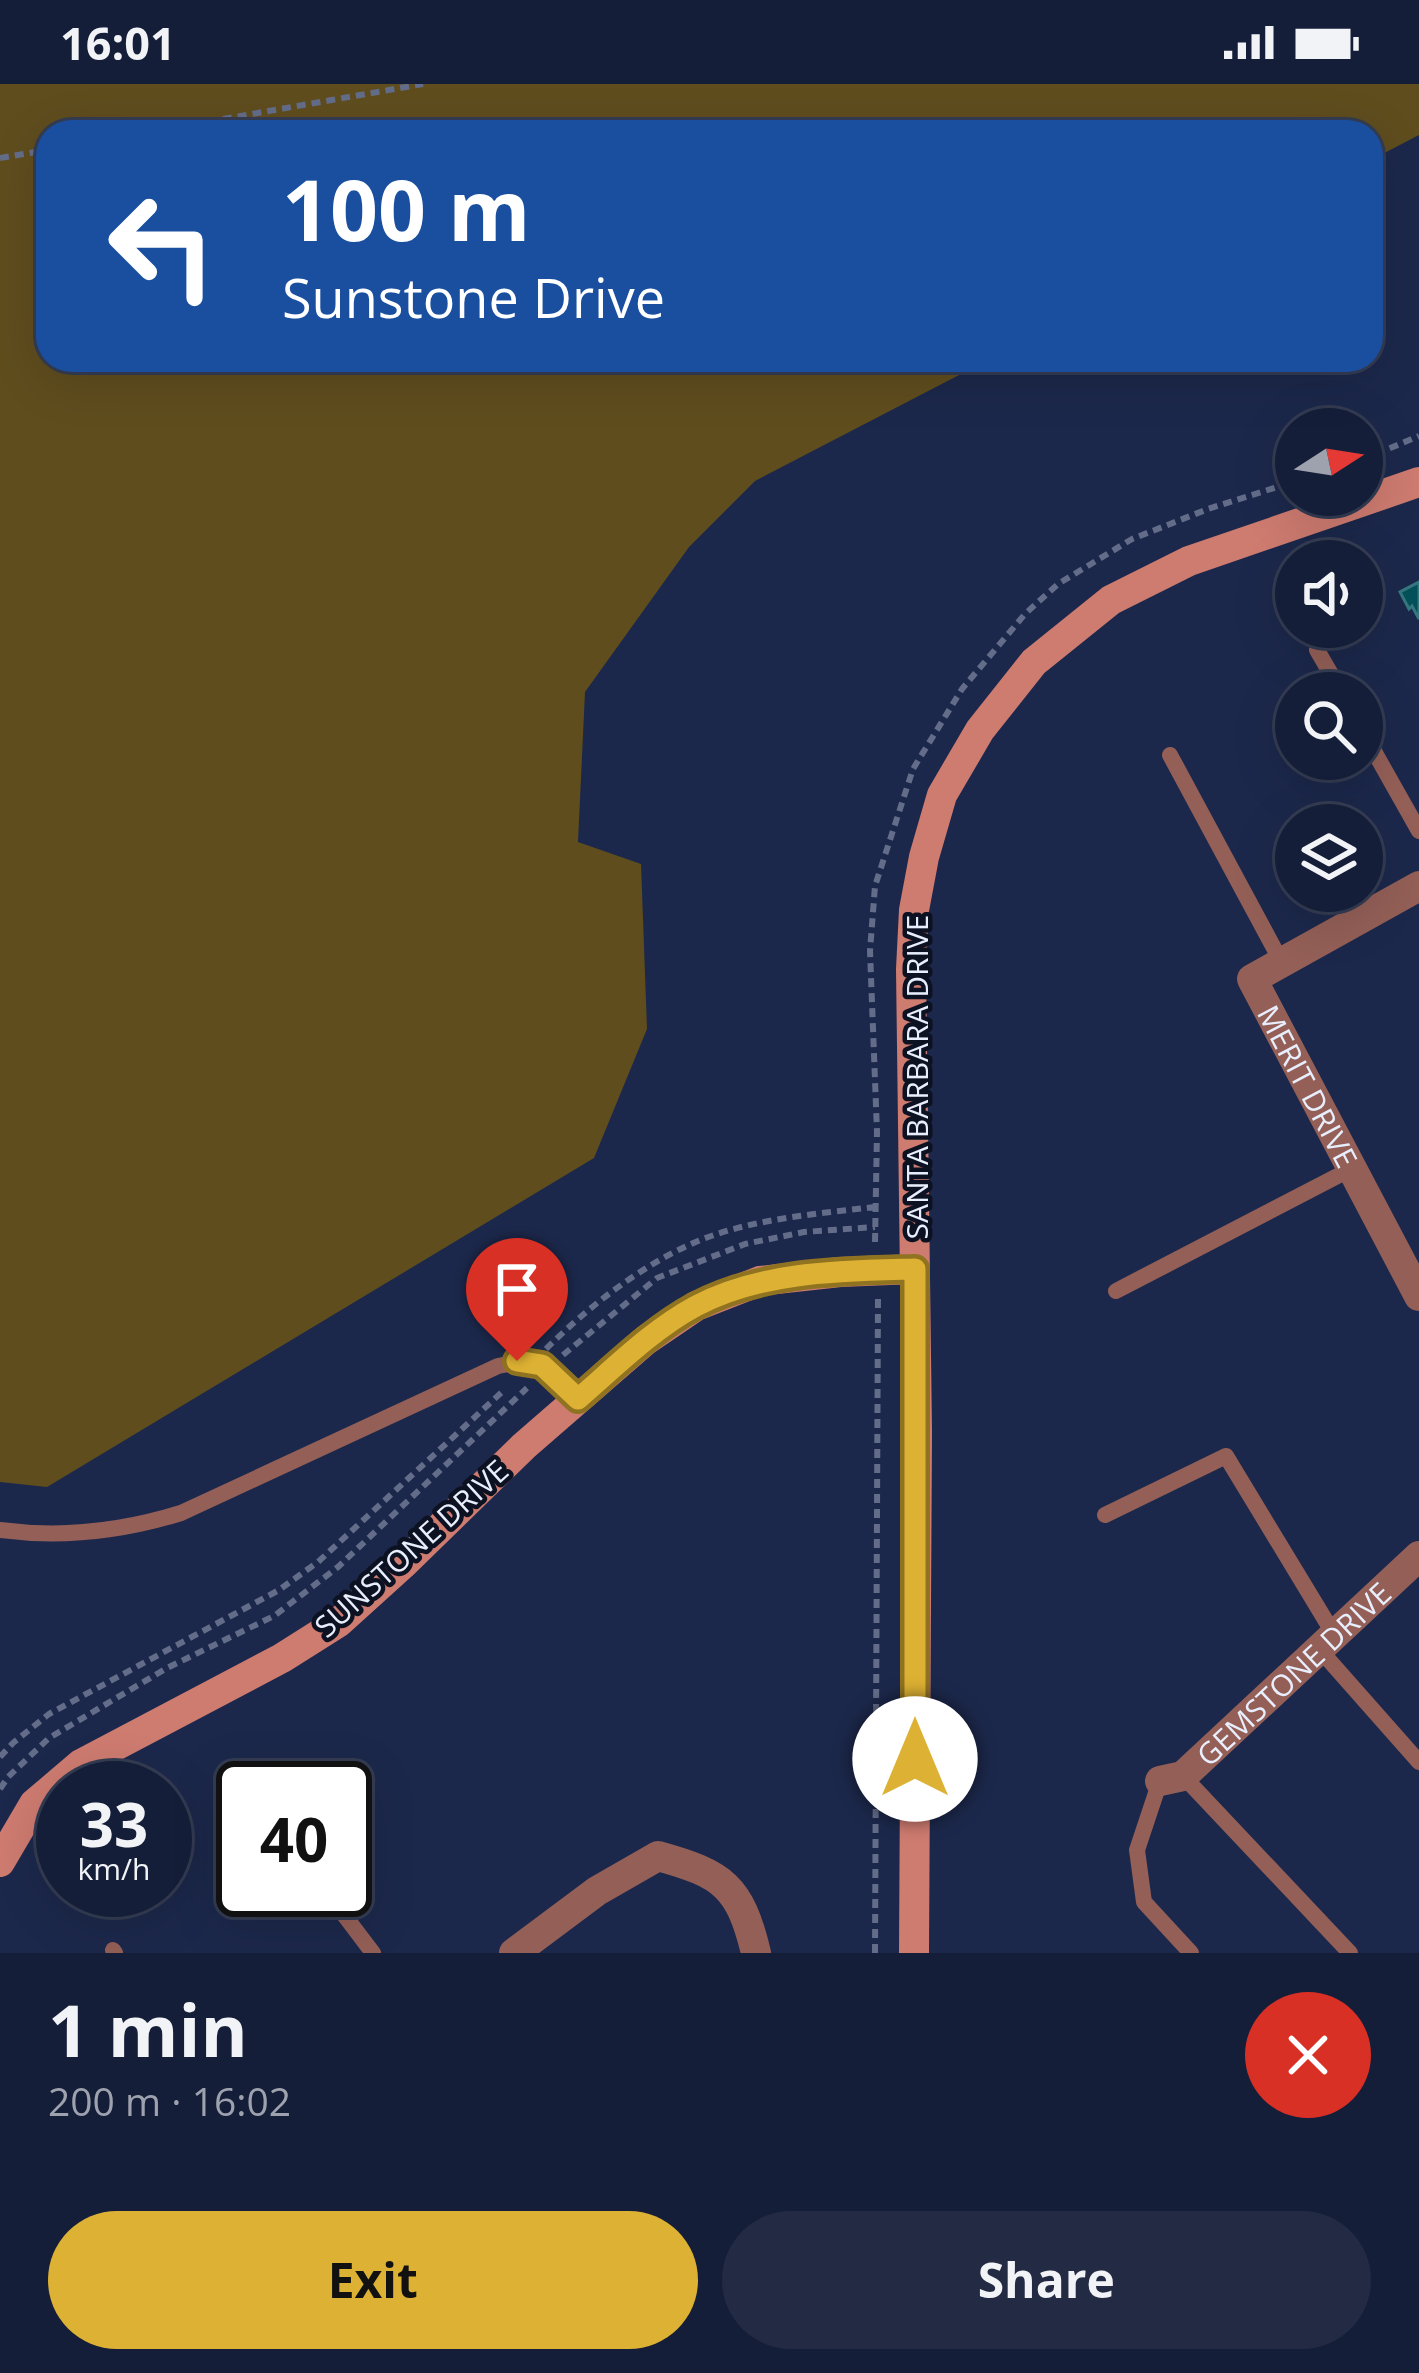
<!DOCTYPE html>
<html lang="en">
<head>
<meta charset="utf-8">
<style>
  :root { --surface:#151e38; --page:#222b43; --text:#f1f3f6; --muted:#9da2ae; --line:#343c53; --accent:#ddb133 }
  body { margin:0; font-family:"Open Sans",sans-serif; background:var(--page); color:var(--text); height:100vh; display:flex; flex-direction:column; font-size:45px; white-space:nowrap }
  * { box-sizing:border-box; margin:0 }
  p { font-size:39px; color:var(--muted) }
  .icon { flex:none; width:66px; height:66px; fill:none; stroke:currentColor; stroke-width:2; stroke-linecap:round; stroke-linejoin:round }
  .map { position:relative; height:1869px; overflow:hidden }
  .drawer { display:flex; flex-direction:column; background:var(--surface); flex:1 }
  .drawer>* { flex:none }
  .top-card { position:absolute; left:36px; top:36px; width:1347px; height:252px; border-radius:36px; box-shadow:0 12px 48px #0002,0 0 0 3px var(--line); background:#1a4fa0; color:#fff; overflow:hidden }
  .needle { width:78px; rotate:78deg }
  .tools { position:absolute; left:1275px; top:324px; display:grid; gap:24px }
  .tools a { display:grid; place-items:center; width:108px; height:108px; border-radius:50%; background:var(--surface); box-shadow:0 12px 48px #0002,0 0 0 3px var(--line); font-size:60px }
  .speed { position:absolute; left:36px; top:1677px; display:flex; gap:24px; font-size:60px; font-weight:700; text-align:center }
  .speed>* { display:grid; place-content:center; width:156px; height:156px; border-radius:50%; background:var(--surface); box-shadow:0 12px 48px #0002,0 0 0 3px var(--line); line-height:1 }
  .speed small { font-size:30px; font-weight:400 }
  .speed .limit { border:6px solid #111; border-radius:18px; background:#fff; color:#111 }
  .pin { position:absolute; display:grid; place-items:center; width:102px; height:102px; color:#fff; margin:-123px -51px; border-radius:50% 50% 50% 0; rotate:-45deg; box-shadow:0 0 12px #0007 }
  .pin .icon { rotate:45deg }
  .me { position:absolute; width:132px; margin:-66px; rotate:0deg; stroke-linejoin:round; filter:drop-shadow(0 0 9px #0008) }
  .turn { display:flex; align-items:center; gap:42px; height:252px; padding:0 48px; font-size:54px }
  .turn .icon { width:156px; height:156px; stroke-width:2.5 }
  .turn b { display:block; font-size:84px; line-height:102px }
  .round { display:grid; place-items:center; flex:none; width:126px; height:126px; border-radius:63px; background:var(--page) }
  .summary { display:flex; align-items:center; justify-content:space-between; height:204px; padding:0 48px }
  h1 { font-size:72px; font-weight:700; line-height:90px }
  .primary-button { display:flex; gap:24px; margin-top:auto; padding:24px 48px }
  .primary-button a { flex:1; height:138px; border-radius:72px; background:var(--accent); color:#111; font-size:48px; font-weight:700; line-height:138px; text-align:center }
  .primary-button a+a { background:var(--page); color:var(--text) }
  .status { display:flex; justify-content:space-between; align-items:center; height:84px; padding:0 60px; background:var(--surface); direction:ltr }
  .status svg { height:33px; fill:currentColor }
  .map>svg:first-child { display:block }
  .green { fill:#5f4d1e }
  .building { fill:#05515a; stroke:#367780; stroke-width:3 }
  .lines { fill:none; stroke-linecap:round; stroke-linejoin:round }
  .path { stroke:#636d89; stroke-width:6; stroke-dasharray:9 6; stroke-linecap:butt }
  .lane { stroke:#935f57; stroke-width:16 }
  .street { stroke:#935f57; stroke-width:30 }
  .secondary { stroke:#ce7b70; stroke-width:30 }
  .route-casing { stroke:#907321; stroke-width:30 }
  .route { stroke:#ddb133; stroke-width:21 }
  .labels { text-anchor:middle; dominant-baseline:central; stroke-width:9; stroke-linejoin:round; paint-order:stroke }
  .street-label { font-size:30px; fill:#e8eefc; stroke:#0d1222 }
</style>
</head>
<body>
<div class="status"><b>16:01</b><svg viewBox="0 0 49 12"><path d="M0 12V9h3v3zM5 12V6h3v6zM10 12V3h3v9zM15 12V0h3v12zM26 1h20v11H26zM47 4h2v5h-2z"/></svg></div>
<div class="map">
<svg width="1419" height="1869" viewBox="0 0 1419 1869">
  <rect width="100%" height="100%" fill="#1c284b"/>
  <path class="green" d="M0,0h1419v51l-48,25v-28h-1323v228h940l-233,121 -66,66 -104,145 -7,150 63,22 6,165 -53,129 -547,329 -47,-5z"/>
  <path class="building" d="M1419,498v37l-7,-13 -3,3 -9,-17z"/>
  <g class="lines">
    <path class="path" d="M149,48l274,-48
      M0,74l48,-8
      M1362,376l57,-24
      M875,1158l2,-110 -7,-181 5,-65 38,-117 49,-80 63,-75 33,-30 74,-45 76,-30 88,-28
      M546,1265c41,-41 92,-81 145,-105 56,-25 124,-30 184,-37
      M563,1271l94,-77 88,-34 59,-12 71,-5
      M0,1673l13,-14 36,-29 230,-124 39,-28 184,-170
      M0,1705l8,-12 41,-39 118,-70 107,-52 64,-49 189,-179
      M875,1869l3,-656"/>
    <path class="lane" d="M1317,566l25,43
      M1362,646l57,101
      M1170,671l112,208
      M1116,1207l235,-122
      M1105,1431l121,-59 109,180
      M0,1446c60,8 123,1 181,-17l317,-147c42,-9 52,7 80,33
      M1320,1566l99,112
      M1183,1692l167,177
      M1160,1697l-23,69 7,52 47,51
      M326,1807l47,62
      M113,1866l2,3"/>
    <g class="street">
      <path id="s1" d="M1419,802l-167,93 167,317"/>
      <path id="s2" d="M1160,1697l23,-5 236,-220"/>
      <path d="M514,1869l83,-62 61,-35c65,18 82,30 98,97"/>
    </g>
    <path class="secondary" d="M0,1778l34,-58 47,-40 201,-106 57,-36 63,-57 122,-119 122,-106 50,-34 64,-25 80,-9 75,-3
      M914,1869l3,-522 -6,-462 3,-59 10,-53 18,-62 38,-65 54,-68 77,-62 78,-39 230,-79"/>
  </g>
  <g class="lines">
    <g class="route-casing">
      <path id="route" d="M517,1277l25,4 36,34c37,-32 75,-70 118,-93 66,-35 146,-35 219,-37v490"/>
    </g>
    <use href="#route" class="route"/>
  </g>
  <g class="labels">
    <g class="street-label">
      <text transform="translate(916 993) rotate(-90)">SANTA BARBARA DRIVE</text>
      <text stroke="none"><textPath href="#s1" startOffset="312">MERIT DRIVE</textPath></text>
      <text transform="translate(411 1464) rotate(-42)">SUNSTONE DRIVE</text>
      <text stroke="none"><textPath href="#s2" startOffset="174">GEMSTONE DRIVE</textPath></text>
    </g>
  </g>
</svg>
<div class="tools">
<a><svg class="needle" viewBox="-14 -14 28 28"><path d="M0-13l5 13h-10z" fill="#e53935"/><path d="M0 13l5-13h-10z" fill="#9da2ae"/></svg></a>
<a><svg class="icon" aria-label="sound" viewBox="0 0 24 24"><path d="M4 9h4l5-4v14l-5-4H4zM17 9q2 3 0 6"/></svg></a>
<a><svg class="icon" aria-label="search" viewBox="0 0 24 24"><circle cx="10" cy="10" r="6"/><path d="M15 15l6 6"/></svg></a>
<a><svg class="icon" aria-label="layers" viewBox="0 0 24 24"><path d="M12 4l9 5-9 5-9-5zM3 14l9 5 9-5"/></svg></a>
</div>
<div class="speed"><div>33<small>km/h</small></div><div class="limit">40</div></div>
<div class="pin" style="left:517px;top:1277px;background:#d93025"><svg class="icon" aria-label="arrive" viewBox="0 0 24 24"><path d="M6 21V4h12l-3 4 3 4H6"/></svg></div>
<svg class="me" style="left:915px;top:1675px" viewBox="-20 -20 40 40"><circle r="19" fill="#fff"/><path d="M0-13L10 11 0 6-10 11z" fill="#ddb133"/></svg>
<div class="top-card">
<div class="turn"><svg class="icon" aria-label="left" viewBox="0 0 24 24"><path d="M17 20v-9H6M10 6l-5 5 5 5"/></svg><div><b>100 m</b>Sunstone Drive</div></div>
</div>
</div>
<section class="drawer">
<div class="summary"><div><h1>1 min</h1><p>200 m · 16:02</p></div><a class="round" style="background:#d93025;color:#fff"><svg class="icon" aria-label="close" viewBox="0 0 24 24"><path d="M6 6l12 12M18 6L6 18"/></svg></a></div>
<div class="primary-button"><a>Exit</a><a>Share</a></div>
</section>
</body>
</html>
